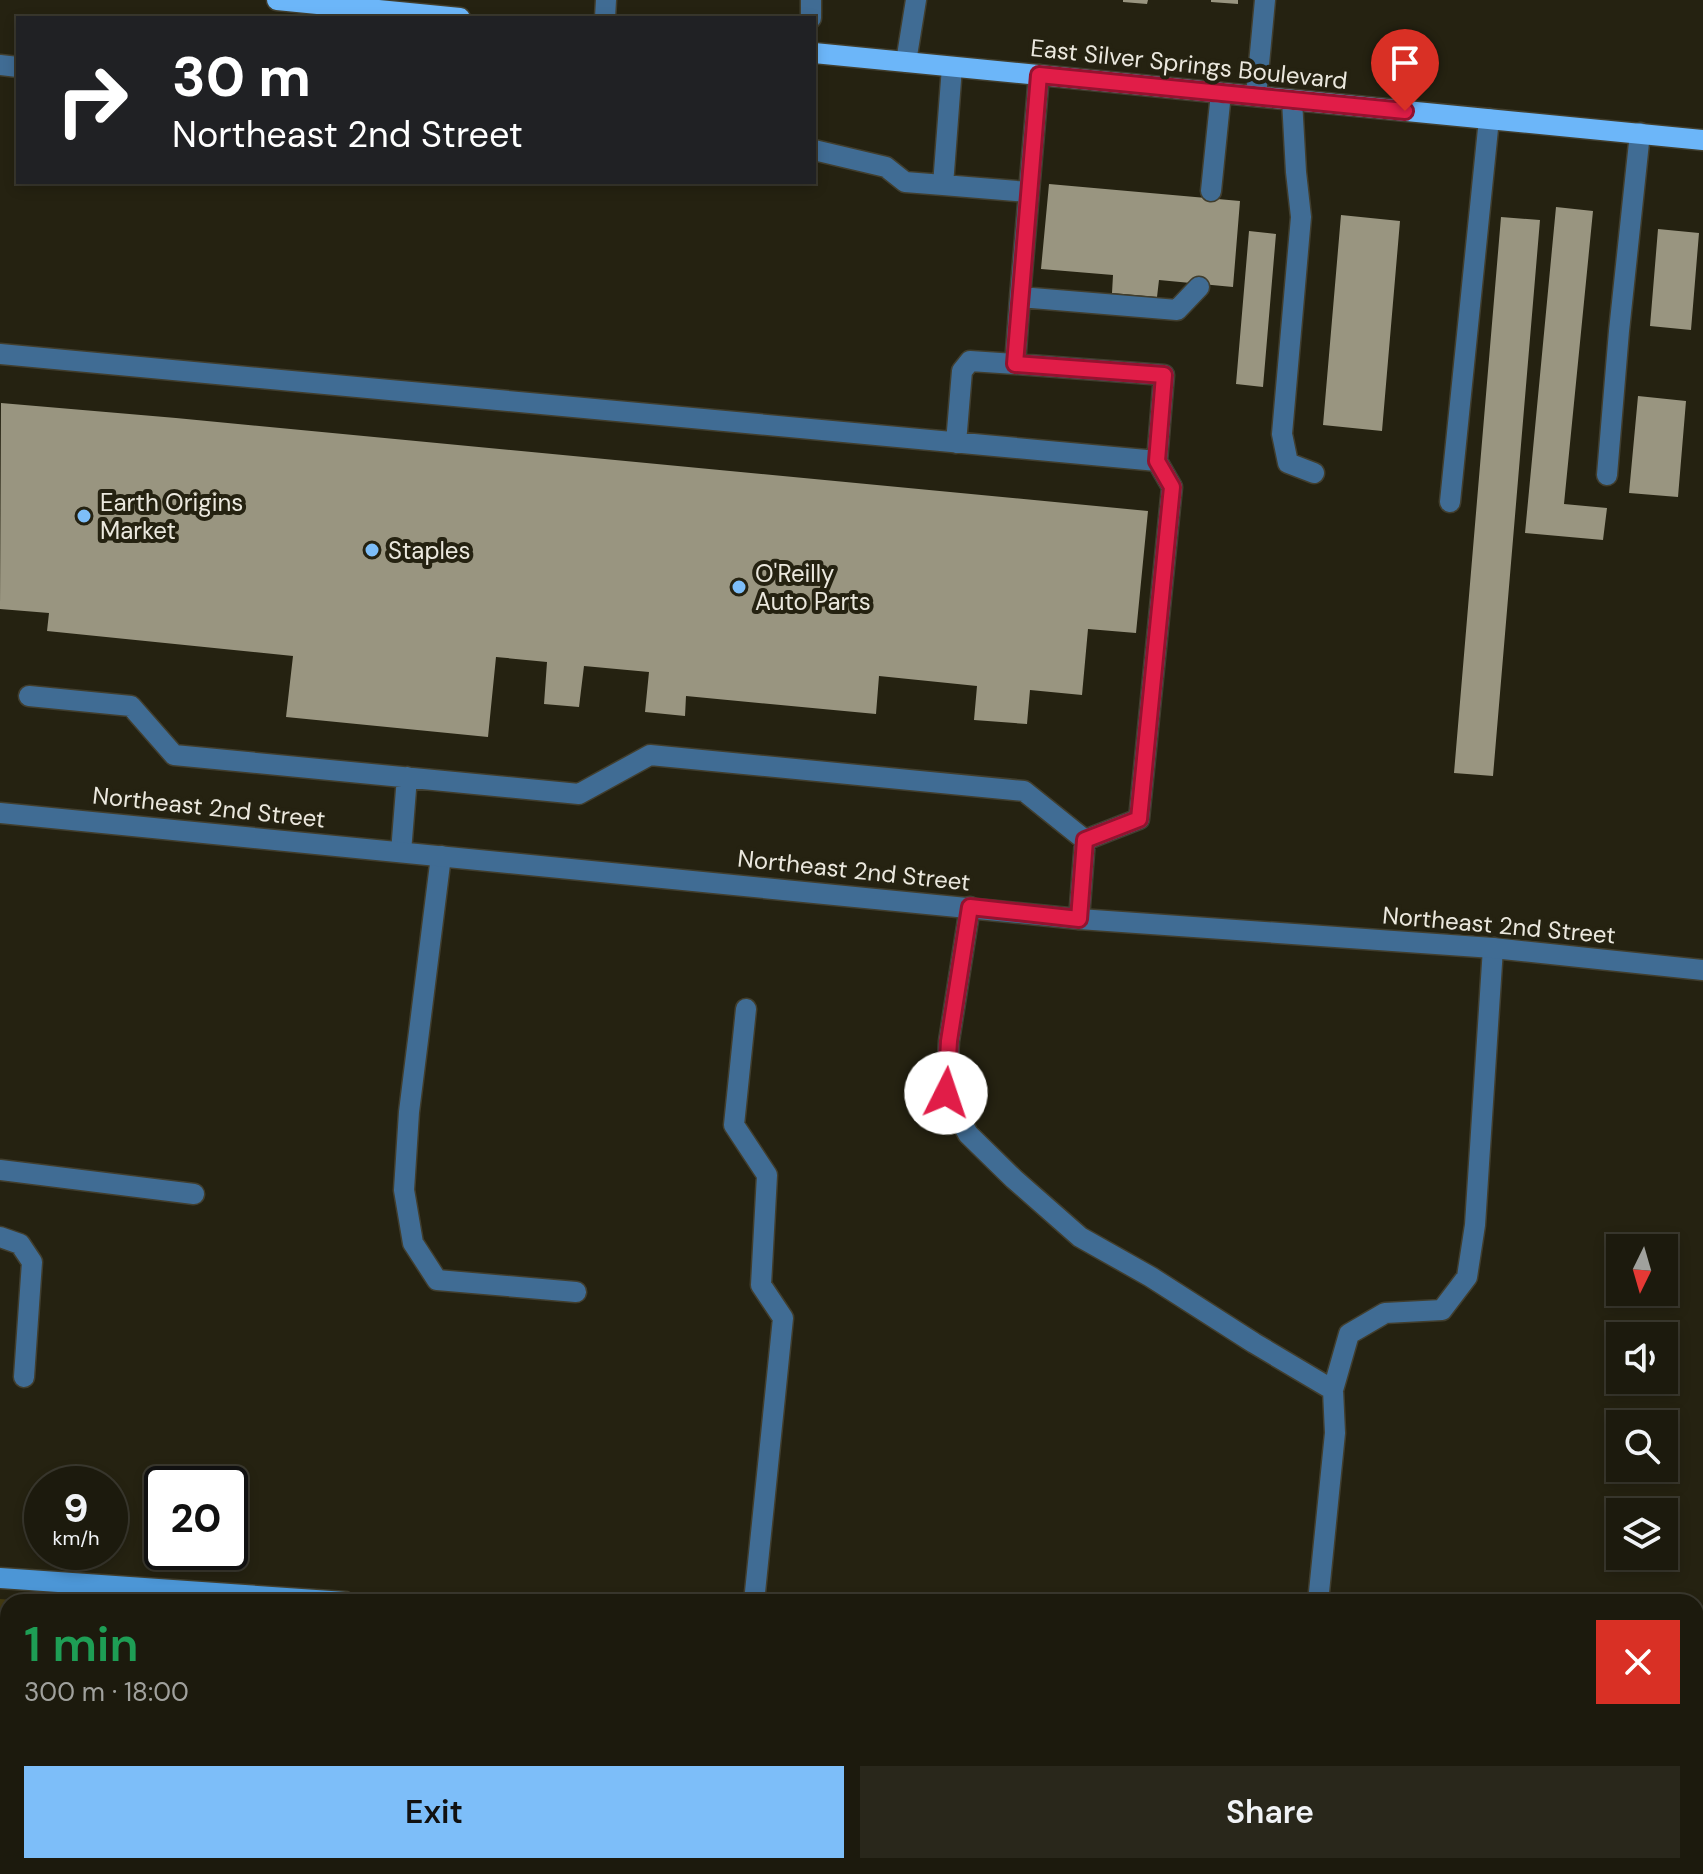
<!DOCTYPE html>
<html lang="en">
<head>
<meta charset="utf-8">
<style>
  :root { --surface:#1c1a0d; --page:#29271b; --text:#f1f3f6; --muted:#a0a19d; --line:#3a382e; --accent:#7dbef9 }
  body { margin:0; font-family:"DM Sans",sans-serif; background:var(--page); color:var(--text); height:100vh; display:flex; flex-direction:column; font-size:30px; white-space:nowrap }
  * { box-sizing:border-box; margin:0 }
  p { font-size:26px; color:var(--muted) }
  .icon { flex:none; width:44px; height:44px; fill:none; stroke:currentColor; stroke-width:2; stroke-linecap:round; stroke-linejoin:round }
  .map { position:relative; flex:1; overflow:hidden }
  .drawer { position:absolute; left:0px; top:1594px; width:1704px; height:280px; display:flex; flex-direction:column; background:var(--surface); border-radius:24px 24px 0 0; box-shadow:0 4px 12px #0003,0 0 0 2px var(--line) }
  .drawer>* { flex:none }
  .banner { position:absolute; left:16px; top:16px; width:800px; height:168px; border-radius:0px; box-shadow:0 4px 12px #0003,0 0 0 2px var(--line); background:#202124; color:#fff; overflow:hidden }
  .needle { width:52px; rotate:185deg }
  .tools { position:absolute; left:1606px; top:1234px; display:grid; gap:16px }
  .tools a { display:grid; place-items:center; width:72px; height:72px; border-radius:0px; background:var(--surface); box-shadow:0 4px 12px #0003,0 0 0 2px var(--line); font-size:40px }
  .speed { position:absolute; left:24px; top:1466px; display:flex; gap:16px; font-size:40px; font-weight:700; text-align:center }
  .speed>* { display:grid; place-content:center; width:104px; height:104px; border-radius:50%; background:var(--surface); box-shadow:0 4px 12px #0003,0 0 0 2px var(--line); line-height:1 }
  .speed small { font-size:20px; font-weight:400 }
  .speed .limit { border:4px solid #111; border-radius:12px; background:#fff; color:#111 }
  .pin { position:absolute; display:grid; place-items:center; width:68px; height:68px; color:#fff; margin:-82px -34px; border-radius:50% 50% 50% 0; rotate:-45deg; box-shadow:0 0 8px #0007 }
  .pin .icon { rotate:45deg }
  .me { position:absolute; width:88px; margin:-44px; rotate:4deg; stroke-linejoin:round; filter:drop-shadow(0 0 6px #0008) }
  .turn { display:flex; align-items:center; gap:28px; height:168px; padding:0 24px; font-size:36px }
  .turn .icon { width:104px; height:104px; stroke-width:2.5 }
  .turn b { display:block; font-size:56px; line-height:68px }
  .round { display:grid; place-items:center; flex:none; width:84px; height:84px; border-radius:0px; background:var(--page) }
  .summary { display:flex; align-items:center; justify-content:space-between; height:136px; padding:0 24px }
  h1 { font-size:48px; font-weight:600; line-height:60px; color:#1e9e55 }
  .primary-button { display:flex; gap:16px; margin-top:auto; padding:16px 24px }
  .primary-button a { flex:1; height:92px; border-radius:0px; background:var(--accent); color:#111; font-size:32px; font-weight:600; line-height:92px; text-align:center }
  .primary-button a+a { background:var(--page); color:var(--text) }
  .map>svg:first-child { display:block }
  .green { fill:#433a11 }
  .building { fill:#999580 }
  .lines { fill:none; stroke-linecap:round; stroke-linejoin:round }
  .lane-casing { stroke:#413e2e; stroke-width:23 }
  .street-casing { stroke:#413e2e; stroke-width:23 }
  .secondary-casing { stroke:#413e2e; stroke-width:23 }
  .primary-casing { stroke:#413e2e; stroke-width:23 }
  .lane { stroke:#406c94; stroke-width:20 }
  .street { stroke:#406c94; stroke-width:20 }
  .secondary { stroke:#4c96d6; stroke-width:20 }
  .primary { stroke:#6cb6f9; stroke-width:20 }
  .route-casing { stroke:#92132f; stroke-width:20 }
  .route { stroke:#e11d48; stroke-width:14 }
  .poi-dot { fill:#7dbef9; stroke:#252211; stroke-width:3 }
  .labels { text-anchor:middle; dominant-baseline:central; stroke-width:8; stroke-linejoin:round; paint-order:stroke }
  .street-label { font-size:24px; fill:#ebe8de; stroke:#252211 }
  .poi-label { font-size:24px; fill:#ebe8de; stroke:#252211; text-anchor:start }
</style>
</head>
<body>
<div class="map">
<svg width="1703" height="1874" viewBox="0 0 1703 1874">
  <rect width="100%" height="100%" fill="#252211"/>
  <path class="green" d="M0,1599l40,3h-32v264h211l-10,8h-209z"/>
  <path class="building" d="M1123,0h25l-1,4 -24,-2z
    M1211,0h27v4l-27,-2z
    M1049,184l191,17 -7,86 -74,-7 -2,17 -45,-4 1,-18 -72,-6z
    M1556,207l37,4 -29,293 43,4 -4,32 -78,-7z
    M1341,215l59,6 -18,210 -59,-6z
    M1501,217l39,3 -47,556 -39,-3z
    M1658,229l41,4 -8,97 -41,-4z
    M1249,231l27,3 -13,153 -27,-3z
    M1638,396l48,5 -8,96 -49,-4z
    M1,403l175,15 972,93 -12,122 -48,-4 -6,66 -52,-5 -3,34 -53,-4 3,-34 -98,-10 -3,38 -190,-18 -1,20 -40,-4 4,-40 -65,-6 -5,41 -35,-3 3,-42 -51,-5 -8,80 -202,-20 7,-61 -246,-25 2,-18 -49,-4z"/>
  <g class="lines">
    <g class="lane-casing">
      <path id="lane" d="M811,0v18
        M605,18l1,-18
        M906,62l10,-62
        M0,65l18,2
        M952,67l-9,118 86,7
        M1039,75l-19,222 157,13 22,-23
        M1256,96l9,-96
        M1292,100l4,72 5,45 -19,217 6,29 26,10
        M814,150l72,17 19,15 38,3
        M1211,191l10,-98
        M0,354l1157,107 7,-86 -149,-11 5,-67
        M956,443l6,-72 8,-10 45,3
        M1607,475l12,-144 21,-198
        M1450,502l39,-383
        M29,696l102,10 43,49 405,39 71,-39 374,36 61,49 -6,79
        M1085,840l54,-21 33,-332 -15,-26
        M401,852l6,-75
        M441,856l-32,256 -5,78 9,53 24,37 139,12
        M970,907l-21,134 -3,52 22,41 46,45 66,58 71,40 103,66 79,47 2,43 -17,169
        M746,1009l-12,116 33,50 -6,110 22,33 -29,284
        M0,1170l194,24
        M0,1237l20,7 12,18 -8,115
        M1333,1390l16,-56 36,-21 57,-3 25,-33 8,-52 18,-277
        M0,1758l8,1"/>
    </g>
    <g class="street-casing">
      <path id="street" d="M0,813l1079,106 414,29 210,22
        M1696,1807l7,-81
        M714,1874v-8
        M1690,1874l1,-8"/>
    </g>
    <g class="secondary-casing">
      <path id="secondary" d="M0,1578l345,24
        M1696,1709h7"/>
    </g>
    <g class="primary-casing">
      <path id="primary" d="M277,0l183,18
        M814,53l889,87"/>
    </g>
    <use href="#lane" class="lane"/>
    <use href="#street" class="street"/>
    <use href="#secondary" class="secondary"/>
    <use href="#primary" class="primary"/>
  </g>
  <g class="lines">
    <g class="route-casing">
      <path id="route" d="M946,1093l3,-52 21,-134 109,12 6,-79 54,-21 33,-332 -15,-26 7,-86 -149,-11 24,-289 366,36"/>
    </g>
    <use href="#route" class="route"/>
  </g>
  <g class="poi-dot">
    <circle cx="84" cy="516" r="8"/>
    <circle cx="372" cy="550" r="8"/>
    <circle cx="739" cy="587" r="8"/>
  </g>
  <g class="labels">
    <g class="street-label">
      <text transform="translate(1189 64) rotate(6)">East Silver Springs Boulevard</text>
      <text transform="translate(209 807) rotate(6)">Northeast 2nd Street</text>
      <text transform="translate(854 870) rotate(6)">Northeast 2nd Street</text>
      <text transform="translate(1499 925) rotate(5)">Northeast 2nd Street</text>
    </g>
    <g class="poi-label">
      <text x="100" y="502">Earth Origins<tspan x="100" dy="28">Market</tspan></text>
      <text x="388" y="550">Staples</text>
      <text x="755" y="573">O'Reilly<tspan x="755" dy="28">Auto Parts</tspan></text>
    </g>
  </g>
</svg>
<div class="tools">
<a><svg class="needle" viewBox="-14 -14 28 28"><path d="M0-13l5 13h-10z" fill="#e53935"/><path d="M0 13l5-13h-10z" fill="#a0a19d"/></svg></a>
<a><svg class="icon" aria-label="sound" viewBox="0 0 24 24"><path d="M4 9h4l5-4v14l-5-4H4zM17 9q2 3 0 6"/></svg></a>
<a><svg class="icon" aria-label="search" viewBox="0 0 24 24"><circle cx="10" cy="10" r="6"/><path d="M15 15l6 6"/></svg></a>
<a><svg class="icon" aria-label="layers" viewBox="0 0 24 24"><path d="M12 4l9 5-9 5-9-5zM3 14l9 5 9-5"/></svg></a>
</div>
<div class="speed"><div>9<small>km/h</small></div><div class="limit">20</div></div>
<div class="pin" style="left:1405px;top:111px;background:#d93025"><svg class="icon" aria-label="arrive" viewBox="0 0 24 24"><path d="M6 21V4h12l-3 4 3 4H6"/></svg></div>
<svg class="me" style="left:946px;top:1093px" viewBox="-20 -20 40 40"><circle r="19" fill="#fff"/><path d="M0-13L10 11 0 6-10 11z" fill="#e11d48"/></svg>
<div class="banner">
<div class="turn"><svg class="icon" aria-label="right" viewBox="0 0 24 24"><path d="M7 20v-9h11M14 6l5 5-5 5"/></svg><div><b>30 m</b>Northeast 2nd Street</div></div>
</div>
<section class="drawer">
<div class="summary"><div><h1>1 min</h1><p>300 m · 18:00</p></div><a class="round" style="background:#d93025;color:#fff"><svg class="icon" aria-label="close" viewBox="0 0 24 24"><path d="M6 6l12 12M18 6L6 18"/></svg></a></div>
<div class="primary-button"><a>Exit</a><a>Share</a></div>
</section>
</div>
</body>
</html>
